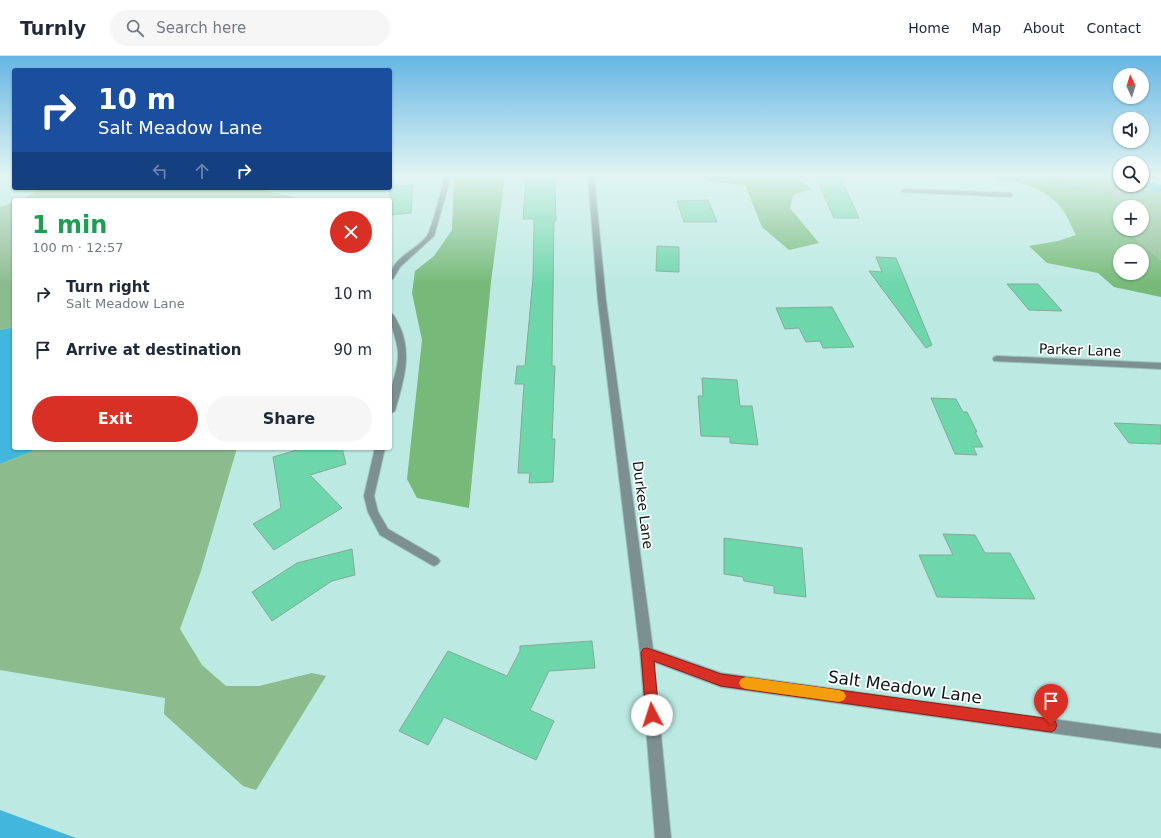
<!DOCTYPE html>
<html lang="en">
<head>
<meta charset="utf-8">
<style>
  :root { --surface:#fff; --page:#f6f6f7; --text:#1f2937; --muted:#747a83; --line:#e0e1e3; --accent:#d93025 }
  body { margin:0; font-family:"DejaVu Sans",sans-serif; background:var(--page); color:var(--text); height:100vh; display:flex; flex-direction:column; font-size:15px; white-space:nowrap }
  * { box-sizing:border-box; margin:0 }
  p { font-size:13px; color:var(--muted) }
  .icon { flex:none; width:22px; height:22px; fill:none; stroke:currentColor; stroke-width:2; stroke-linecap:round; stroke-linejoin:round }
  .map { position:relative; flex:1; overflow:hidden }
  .drawer { position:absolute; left:12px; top:142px; width:380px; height:252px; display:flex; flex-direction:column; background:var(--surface); border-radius:4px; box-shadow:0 1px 3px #0004 }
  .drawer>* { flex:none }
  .guide { position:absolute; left:12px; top:12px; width:380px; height:122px; border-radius:4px; box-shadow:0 1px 3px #0004; background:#1a4fa0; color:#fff; overflow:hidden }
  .needle { width:26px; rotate:356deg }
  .tools { position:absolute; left:1113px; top:12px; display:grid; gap:8px }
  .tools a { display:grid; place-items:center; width:36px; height:36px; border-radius:50%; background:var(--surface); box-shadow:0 1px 3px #0004; font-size:20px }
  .pin { position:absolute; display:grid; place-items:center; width:34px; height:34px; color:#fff; margin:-41px -17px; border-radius:50% 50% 50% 0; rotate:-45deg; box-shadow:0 0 4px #0007 }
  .pin .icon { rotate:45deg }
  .me { position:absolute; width:44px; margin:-22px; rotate:355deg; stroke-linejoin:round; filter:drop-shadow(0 0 3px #0008) }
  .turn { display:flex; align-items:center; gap:14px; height:84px; padding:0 20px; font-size:18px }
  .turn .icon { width:52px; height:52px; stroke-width:2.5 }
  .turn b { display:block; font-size:28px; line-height:34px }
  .lanes { display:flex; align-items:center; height:38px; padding:0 20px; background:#0003; justify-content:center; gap:20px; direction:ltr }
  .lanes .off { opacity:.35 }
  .round { display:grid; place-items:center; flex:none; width:42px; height:42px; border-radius:21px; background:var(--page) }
  .head { display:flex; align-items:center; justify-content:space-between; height:68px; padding:0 20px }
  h1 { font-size:24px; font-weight:700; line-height:30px; color:#1e9e55 }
  .action { display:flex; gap:8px; margin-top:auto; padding:8px 20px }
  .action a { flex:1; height:46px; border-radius:24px; background:var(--accent); color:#fff; font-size:16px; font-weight:700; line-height:46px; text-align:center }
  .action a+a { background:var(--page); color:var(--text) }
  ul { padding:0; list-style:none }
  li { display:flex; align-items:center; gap:12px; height:56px; padding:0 20px }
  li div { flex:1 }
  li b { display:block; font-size:15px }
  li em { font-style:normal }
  header { display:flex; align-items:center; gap:24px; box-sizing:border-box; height:56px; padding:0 20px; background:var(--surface); border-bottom:1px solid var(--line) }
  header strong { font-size:19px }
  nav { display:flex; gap:22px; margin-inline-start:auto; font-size:14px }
  .search { width:280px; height:36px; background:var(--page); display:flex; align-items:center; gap:10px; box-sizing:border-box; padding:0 14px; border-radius:22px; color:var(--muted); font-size:15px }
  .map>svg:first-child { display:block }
  .green { fill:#8cbb8d }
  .forest { fill:#76b978; fill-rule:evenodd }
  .water { fill:#43b6dd }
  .building { fill:#6ed6ab; stroke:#84a998 }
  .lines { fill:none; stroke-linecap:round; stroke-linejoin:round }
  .minor-casing { stroke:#9bc3bd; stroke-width:2 }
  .minor { fill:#7c8f91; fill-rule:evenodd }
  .route { fill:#d93025; stroke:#8d1f18 }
  .slow { fill:#f59e0b }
  .labels { text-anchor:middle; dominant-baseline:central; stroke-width:3.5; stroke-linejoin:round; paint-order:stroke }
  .street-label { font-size:14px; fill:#071816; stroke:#fff }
  .near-street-label { font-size:17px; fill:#071816; stroke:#fff }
</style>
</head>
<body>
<header>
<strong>Turnly</strong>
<div class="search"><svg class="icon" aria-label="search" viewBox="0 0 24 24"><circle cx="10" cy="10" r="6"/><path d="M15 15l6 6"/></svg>Search here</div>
<nav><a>Home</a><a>Map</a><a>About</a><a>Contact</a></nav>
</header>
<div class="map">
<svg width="1161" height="782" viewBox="0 0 1161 782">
  <rect width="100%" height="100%" fill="#bce9e2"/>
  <path class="green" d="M1048,120h69l3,1v8h18l23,8v67l-37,-31h18v-22h-22v19l-7,-6 -1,-6z
    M42,132h212l52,12h-286z
    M14,146v125l-14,3v-123z
    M40,392h197l-36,123 -21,58 22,36 24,21h33l53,-13 14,3 -70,114 -13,-4 -79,-72 1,-16 -165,-28v-206z"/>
  <path class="forest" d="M454,120h51l-14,106 -22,226 -52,-10 -10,-19 15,-139 -10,-47 3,-22 19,-15 18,-26z
    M705,120h89l18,13 -19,6 -3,13 29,35 -30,7 -27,-23 -17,-42 -36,-4z
    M997,120h51l1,1 61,18 8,9 -6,10 1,6 7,6v3h4l37,31v37l-47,-10 -16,-14 -51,-10 -18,-17 29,-5 18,-6c-5,-9 -10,-23 -17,-30 -18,-18 -37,-23 -62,-25zM1120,195h22v22h-22z"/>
  <path class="water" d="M1142,121l19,8v8l-23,-8h4z
    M14,271v121h26l-40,16v-134z
    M0,754l76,28h-76z"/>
  <path class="building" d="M815,120h25l19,42h-25z
    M555,122l1,43h-2l-2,145h3l-3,73h3l-2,43 -24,1 1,-10h-12l6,-89h-9l2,-18h8l8,-88 1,-56 -1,-3h-10l3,-40z
    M413,129l-2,28 -21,2v-28z
    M708,144l9,22h-33l-7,-21z
    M657,190l22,1v25l-23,-1z
    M876,201l20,1 36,87 -6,3 -57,-77 13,1z
    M1007,228h31l24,27 -33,-1z
    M832,251l22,40 -31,1 -3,-7 -14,1 -7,-14 -14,1 -9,-21z
    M702,322l35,2 3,26h12l6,39 -28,-2v-6l-29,-1 -3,-40h5z
    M931,342l25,1 7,13h4l10,20h-2l8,15h-10l4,8 -22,-1z
    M1114,367l47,2v19l-32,-1z
    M304,392h38l4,16 -36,11 32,33 -68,42 -21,-26 28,-16 -8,-51z
    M943,478l32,1 10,18h25l25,46 -98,-2 -18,-42h34z
    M724,482l78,10 4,49 -32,-4v-7l-30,-5 -1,-4 -19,-3z
    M352,493l3,26 -23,6 -60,40 -20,-29 45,-29z
    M592,585l3,27 -46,3 -19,39 24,11 -18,39 -92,-43 -16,28 -29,-14 49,-80 59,25 13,-25v-5z"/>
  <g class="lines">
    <g class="minor-casing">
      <path id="minor" d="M445,120h6l-17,60 -34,31 -7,12h-3c0,-21 26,-28 37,-43 5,-7 15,-49 18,-60z
        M588,120h6l12,125 47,348 68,24 440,61v14l-440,-61 -67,-25 17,176h-16l-15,-185 -42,-352z
        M904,133l106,4 3,2 -3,2 -108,-5 -1,-1z
        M390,257c5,1 6,7 9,12 14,29 4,57 -4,86l-5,3c0,-6 -1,-13 0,-19 2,-14 9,-27 8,-43 -1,-14 -8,-25 -8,-39z
        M997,300l164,7v6l-167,-8 -1,-2 1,-2z
        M375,392h10l-11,48 4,16 10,17 50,29 2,3 -2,3 -4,2 -4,-2 -50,-29 -12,-23 -4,-16z"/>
    </g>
    <use href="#minor" class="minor"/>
  </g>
  <linearGradient id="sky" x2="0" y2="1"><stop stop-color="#66b5e4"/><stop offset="0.52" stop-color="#e1f5f2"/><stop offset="1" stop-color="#e1f5f2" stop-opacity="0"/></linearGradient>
  <rect width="1161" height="229" fill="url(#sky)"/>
  <path class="route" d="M647,592l74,26 330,45 4,2 2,4 -2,5 -4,2 -330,-46 -67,-25 5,54 -2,4 -5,2 -4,-2 -2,-4 -5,-62 2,-4z"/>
  <path class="slow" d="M746,621l93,13 5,2 2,4 -2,4 -5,2 -93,-13 -5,-2 -2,-4 2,-4z"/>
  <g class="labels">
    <g class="street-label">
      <text transform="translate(1080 294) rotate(2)">Parker Lane</text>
      <text transform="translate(643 449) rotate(83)">Durkee Lane</text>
    </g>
    <g class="near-street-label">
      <text transform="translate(905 631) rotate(8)">Salt Meadow Lane</text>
    </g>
  </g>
</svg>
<div class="tools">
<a><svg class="needle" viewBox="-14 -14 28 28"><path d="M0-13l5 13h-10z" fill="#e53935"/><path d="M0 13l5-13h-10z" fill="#747a83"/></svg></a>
<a><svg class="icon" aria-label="sound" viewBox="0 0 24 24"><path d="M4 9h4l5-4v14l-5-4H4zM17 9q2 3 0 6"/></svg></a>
<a><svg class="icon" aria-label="search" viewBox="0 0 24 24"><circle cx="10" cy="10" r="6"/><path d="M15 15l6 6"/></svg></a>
<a>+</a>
<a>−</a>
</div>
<div class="pin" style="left:1051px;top:669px;background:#d93025"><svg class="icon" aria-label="arrive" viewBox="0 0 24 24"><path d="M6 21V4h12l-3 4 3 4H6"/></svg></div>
<svg class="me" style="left:652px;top:659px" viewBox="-20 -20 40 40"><circle r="19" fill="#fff"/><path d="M0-13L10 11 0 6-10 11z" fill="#d93025"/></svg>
<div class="guide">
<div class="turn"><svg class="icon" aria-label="right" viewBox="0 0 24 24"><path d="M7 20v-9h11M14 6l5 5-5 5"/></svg><div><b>10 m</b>Salt Meadow Lane</div></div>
<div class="lanes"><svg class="icon off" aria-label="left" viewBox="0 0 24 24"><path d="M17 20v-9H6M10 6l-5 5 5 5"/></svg><svg class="icon off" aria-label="ahead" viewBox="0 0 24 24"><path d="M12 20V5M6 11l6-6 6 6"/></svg><svg class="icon" aria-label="right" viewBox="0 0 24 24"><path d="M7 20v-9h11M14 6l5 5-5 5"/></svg></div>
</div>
<section class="drawer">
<div class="head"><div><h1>1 min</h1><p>100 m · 12:57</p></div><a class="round" style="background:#d93025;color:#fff"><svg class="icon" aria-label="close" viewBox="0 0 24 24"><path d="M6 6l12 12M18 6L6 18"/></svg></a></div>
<ul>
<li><svg class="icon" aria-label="right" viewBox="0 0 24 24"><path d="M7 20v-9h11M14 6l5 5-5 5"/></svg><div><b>Turn right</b><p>Salt Meadow Lane</p></div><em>10 m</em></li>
<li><svg class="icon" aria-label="arrive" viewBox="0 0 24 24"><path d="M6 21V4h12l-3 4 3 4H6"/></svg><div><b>Arrive at destination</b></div><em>90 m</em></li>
</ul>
<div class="action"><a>Exit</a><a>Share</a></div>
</section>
</div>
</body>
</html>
